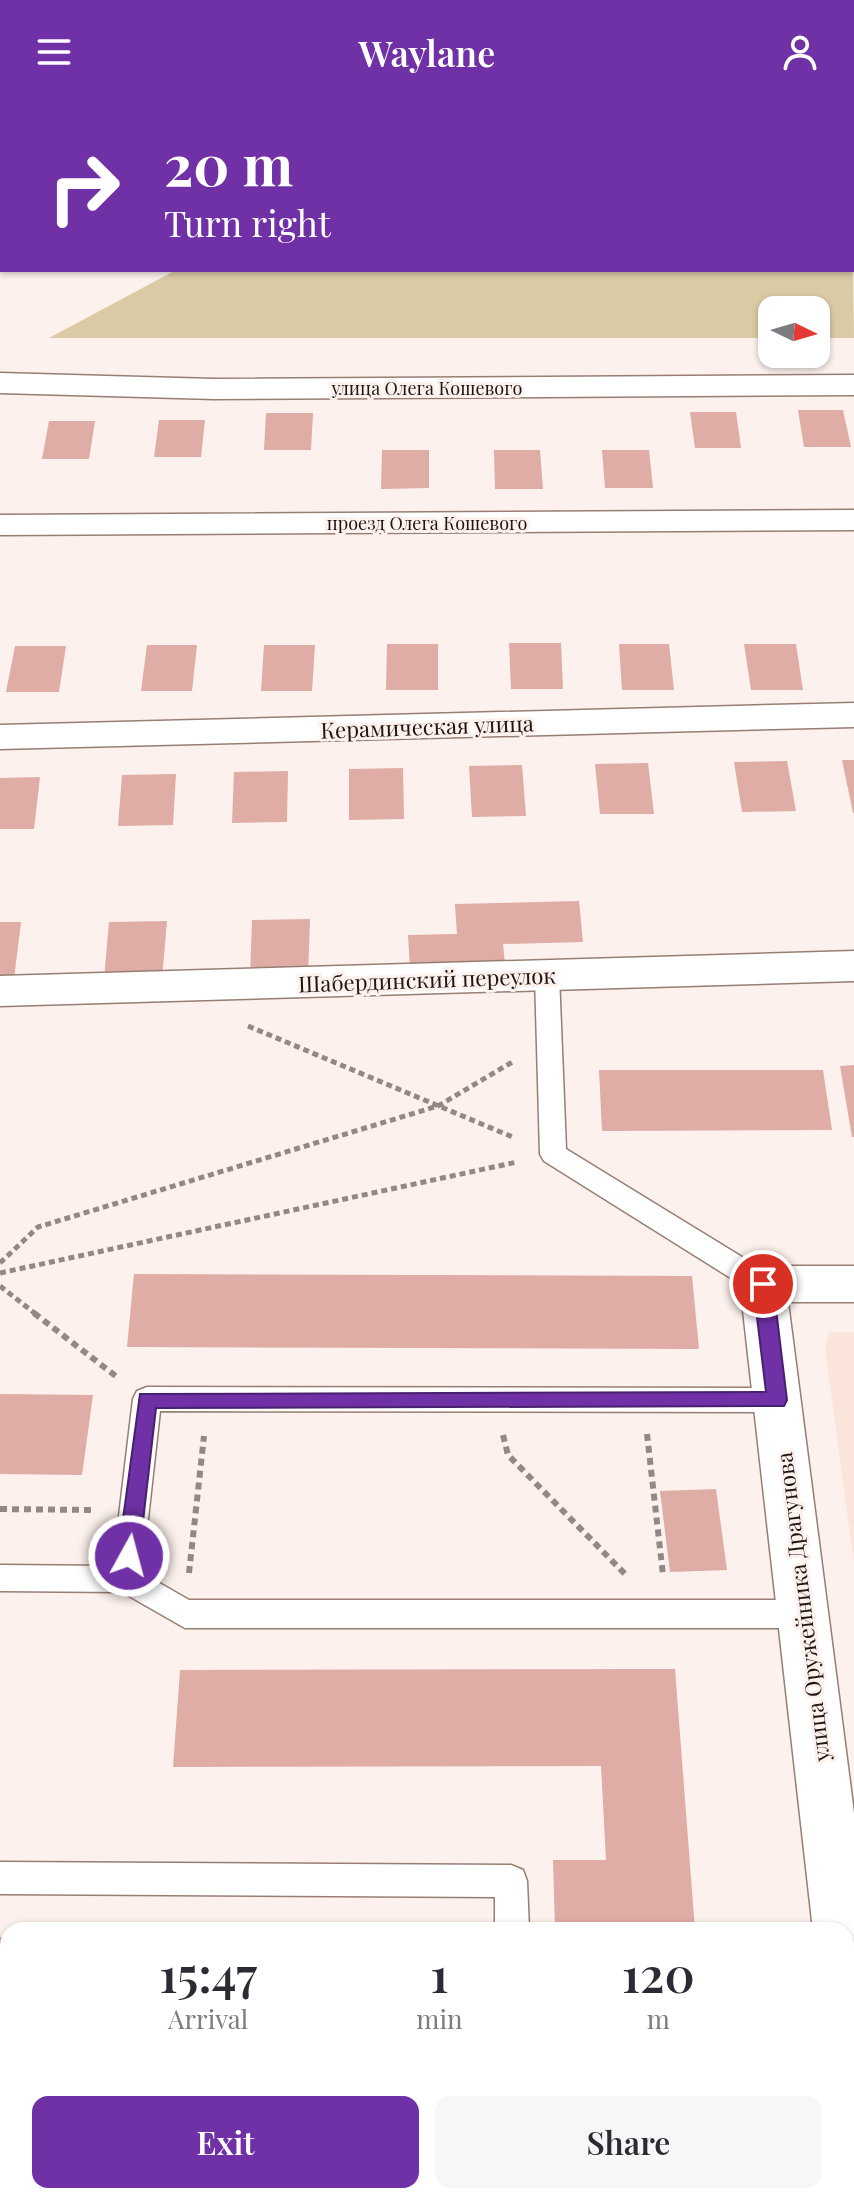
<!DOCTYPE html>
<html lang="en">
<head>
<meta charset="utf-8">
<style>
  :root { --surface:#fff; --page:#f7f7f7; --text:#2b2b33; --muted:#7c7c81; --accent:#7031a7 }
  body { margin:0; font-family:"Playfair Display",serif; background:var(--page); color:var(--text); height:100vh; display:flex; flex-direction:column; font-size:30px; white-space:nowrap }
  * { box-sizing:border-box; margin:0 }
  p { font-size:26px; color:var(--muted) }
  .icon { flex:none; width:44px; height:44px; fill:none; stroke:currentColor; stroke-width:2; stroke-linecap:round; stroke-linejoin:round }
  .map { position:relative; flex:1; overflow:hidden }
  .panel { position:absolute; left:0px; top:1818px; width:854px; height:282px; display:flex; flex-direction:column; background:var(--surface); border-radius:24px 24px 0 0; box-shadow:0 2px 6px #0004 }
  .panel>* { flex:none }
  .hud { position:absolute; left:0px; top:0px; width:854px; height:168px; box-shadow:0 2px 6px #0004; background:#7031a7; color:#fff; overflow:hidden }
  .needle { width:52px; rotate:95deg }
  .controls { position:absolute; left:758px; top:192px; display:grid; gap:16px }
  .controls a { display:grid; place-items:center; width:72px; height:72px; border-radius:16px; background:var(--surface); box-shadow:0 2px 6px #0004; font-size:40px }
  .pin { position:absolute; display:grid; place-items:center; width:68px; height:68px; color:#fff; margin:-34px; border:4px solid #fff; border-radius:50%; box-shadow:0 2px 8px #0007 }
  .me { position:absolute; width:88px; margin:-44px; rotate:7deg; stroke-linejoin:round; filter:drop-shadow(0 0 6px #0008) }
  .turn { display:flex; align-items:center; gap:28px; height:168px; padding:0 32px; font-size:36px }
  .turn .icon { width:104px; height:104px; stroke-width:2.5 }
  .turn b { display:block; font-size:56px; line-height:68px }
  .eta { display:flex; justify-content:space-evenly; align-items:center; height:136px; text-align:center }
  .eta b { font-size:48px; font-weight:600; line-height:56px }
  .primary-button { display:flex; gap:16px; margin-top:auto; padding:16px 32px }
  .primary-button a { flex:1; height:92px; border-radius:16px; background:var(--accent); color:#fff; font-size:32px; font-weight:600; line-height:92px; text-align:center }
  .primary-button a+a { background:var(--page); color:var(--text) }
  header { display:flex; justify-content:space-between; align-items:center; height:104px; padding:0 32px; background:var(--accent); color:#fff; font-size:36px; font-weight:600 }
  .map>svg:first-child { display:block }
  .built { fill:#fbe5db }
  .green { fill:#dbcba5 }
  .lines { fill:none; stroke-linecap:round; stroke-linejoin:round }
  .stream { fill:#d5a2ac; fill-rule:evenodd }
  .building { fill:#dfaca6 }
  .lane-casing { stroke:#977e72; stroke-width:3 }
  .street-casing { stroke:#977e72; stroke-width:3 }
  .secondary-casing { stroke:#977e72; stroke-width:3 }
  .path-far1 { stroke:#938984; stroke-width:5; stroke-dasharray:6 4; stroke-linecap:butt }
  .path { stroke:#938984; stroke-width:6; stroke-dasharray:7 5; stroke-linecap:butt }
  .lane { fill:#fff; fill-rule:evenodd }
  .street { fill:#fff; fill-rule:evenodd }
  .secondary { fill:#fff; fill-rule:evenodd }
  .route { fill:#7031a7; stroke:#49206d; stroke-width:2 }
  .labels { text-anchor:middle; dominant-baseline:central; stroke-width:6; stroke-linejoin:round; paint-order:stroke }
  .far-street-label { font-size:18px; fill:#201611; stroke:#fcf1ec }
  .street-label { font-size:22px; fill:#201611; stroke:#fcf1ec }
</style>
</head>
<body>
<header><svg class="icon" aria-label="menu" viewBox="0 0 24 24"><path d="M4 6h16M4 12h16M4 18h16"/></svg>Waylane<svg class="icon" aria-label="person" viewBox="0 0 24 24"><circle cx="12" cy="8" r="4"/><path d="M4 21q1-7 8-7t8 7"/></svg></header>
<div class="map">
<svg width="854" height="2099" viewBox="0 0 854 2099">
  <rect width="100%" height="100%" fill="#fcf1ec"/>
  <path class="built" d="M829,1228h25v232l-29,-217z"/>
  <path class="green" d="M852,90l2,144h-38v-28h-44v28h-723l127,-68h676z"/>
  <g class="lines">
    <path class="stream" d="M0,90h2v6h-2z"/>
  </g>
  <path class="building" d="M798,306h45l8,37h-47z
    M690,308h46l5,36h-46z
    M266,309h47l-2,37h-47z
    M159,316h46l-4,37h-47z
    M49,317h46l-6,38h-47z
    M382,346h47v38l-48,1z
    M494,346h46l3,39h-48z
    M602,346h47l4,38h-48z
    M509,539h52l2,46h-52z
    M387,540h51v46h-52z
    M619,540h50l5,46h-52z
    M744,540h52l7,46h-52z
    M147,541h50l-5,46h-51z
    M264,541h51l-3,46h-51z
    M15,542h51l-7,46h-53z
    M842,656h12v53h-1z
    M787,657l9,50 -54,1 -8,-50z
    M648,659l6,51h-54l-5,-50z
    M522,661l4,51 -54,1 -3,-51z
    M403,664l1,51 -55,1v-51z
    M288,667l-1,51 -55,1 2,-51z
    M176,670l-3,51 -55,1 4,-51z
    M40,673l-6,52h-34v-51z
    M579,797l4,41 -80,2 2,21 -95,3 -2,-33 49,-1 -2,-30z
    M310,815l-2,57 -58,1 2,-57z
    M167,817l-5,58h-58l5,-57z
    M0,818h21l-7,57 -14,1z
    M854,961v72h-2l-12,-71z
    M599,966h224l9,60 -230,1z
    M134,1170l558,2 7,73 -572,-2z
    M0,1290l93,1 -11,80 -82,-1z
    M716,1385l11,81 -57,2 -10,-81z
    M675,1565l20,261h-140l-2,-70h53l-5,-94 -428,1 7,-97z
    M0,1833h8v116h-8z
    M6,2006l2,47h-7z"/>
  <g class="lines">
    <g class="lane-casing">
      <path id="lane" d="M547,862l9,3 3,6 7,174 207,127 4,8 -4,8 -10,3 -10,-3 -209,-131 -4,-7 -5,-179 3,-6z
        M147,1283l630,1 10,4 4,8 -4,8 -10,4 -617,-1 -18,162 47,27h614l11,4 4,10 -4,10 -11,4h-618l-63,-36 -122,-1v-26l113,1 20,-167 4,-8z
        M0,1758l511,3 12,5 4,11 2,49h-34v-33l-495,-3z
        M499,2092h36v7h-36z"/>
    </g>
    <g class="street-casing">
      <path id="street" d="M854,406v20l-854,5v-20z
        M854,599v24l-854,22v-24z
        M854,847v30l-854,25v-30z
        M763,1162h91v36h-66l66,511v250l-8,-3v-130h-33l-73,-646 7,-13z"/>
    </g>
    <g class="secondary-casing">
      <path id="secondary" d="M0,269l214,6 640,-4v20l-640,4 -214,-6z"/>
    </g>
    <path class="path-far1" d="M248,922l267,112
      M0,1159l38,-36 400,-121 76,-45
      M0,1169l517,-111
      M0,1182l37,29"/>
    <path class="path" d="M34,1209l83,64
      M647,1330l16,141
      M503,1331l5,20 119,121
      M0,1405l95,1
      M189,1469l15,-137
      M846,1997h8
      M368,2092v7
      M820,2092l1,7"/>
    <use href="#lane" class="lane"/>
    <use href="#street" class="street"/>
    <use href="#secondary" class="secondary"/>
  </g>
  <path class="route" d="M763,1172l7,2 3,6 14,116 -3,6 -628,2 -17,148 -3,7 -7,2 -8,-2 -3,-7 22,-162 626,-2 -13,-108 3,-6z"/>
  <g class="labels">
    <g class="far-street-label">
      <text x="427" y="284">улица Олега Кошевого</text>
      <text x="427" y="419">проезд Олега Кошевого</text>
    </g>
    <g class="street-label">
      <text transform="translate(427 622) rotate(-2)">Керамическая улица</text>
      <text transform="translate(427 875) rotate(-2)">Шабердинский переулок</text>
      <text transform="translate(802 1503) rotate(-97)">улица Оружейника Драгунова</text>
    </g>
  </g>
</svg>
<div class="controls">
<a><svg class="needle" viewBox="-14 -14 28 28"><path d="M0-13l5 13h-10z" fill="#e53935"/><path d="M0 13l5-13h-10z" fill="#7c7c81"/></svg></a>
</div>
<div class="pin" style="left:763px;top:1180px;background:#d93025"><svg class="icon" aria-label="arrive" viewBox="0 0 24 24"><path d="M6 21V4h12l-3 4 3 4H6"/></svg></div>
<svg class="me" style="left:129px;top:1452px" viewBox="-20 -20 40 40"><circle r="17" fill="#7031a7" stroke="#fff" stroke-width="3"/><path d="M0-11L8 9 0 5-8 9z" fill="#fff"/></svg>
<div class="hud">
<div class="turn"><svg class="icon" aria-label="right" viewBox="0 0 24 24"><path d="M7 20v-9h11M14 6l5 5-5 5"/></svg><div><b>20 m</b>Turn right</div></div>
</div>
<section class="panel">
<div class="eta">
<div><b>15:47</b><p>Arrival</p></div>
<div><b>1</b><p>min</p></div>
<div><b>120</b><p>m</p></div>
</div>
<div class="primary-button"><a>Exit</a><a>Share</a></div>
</section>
</div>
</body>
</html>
